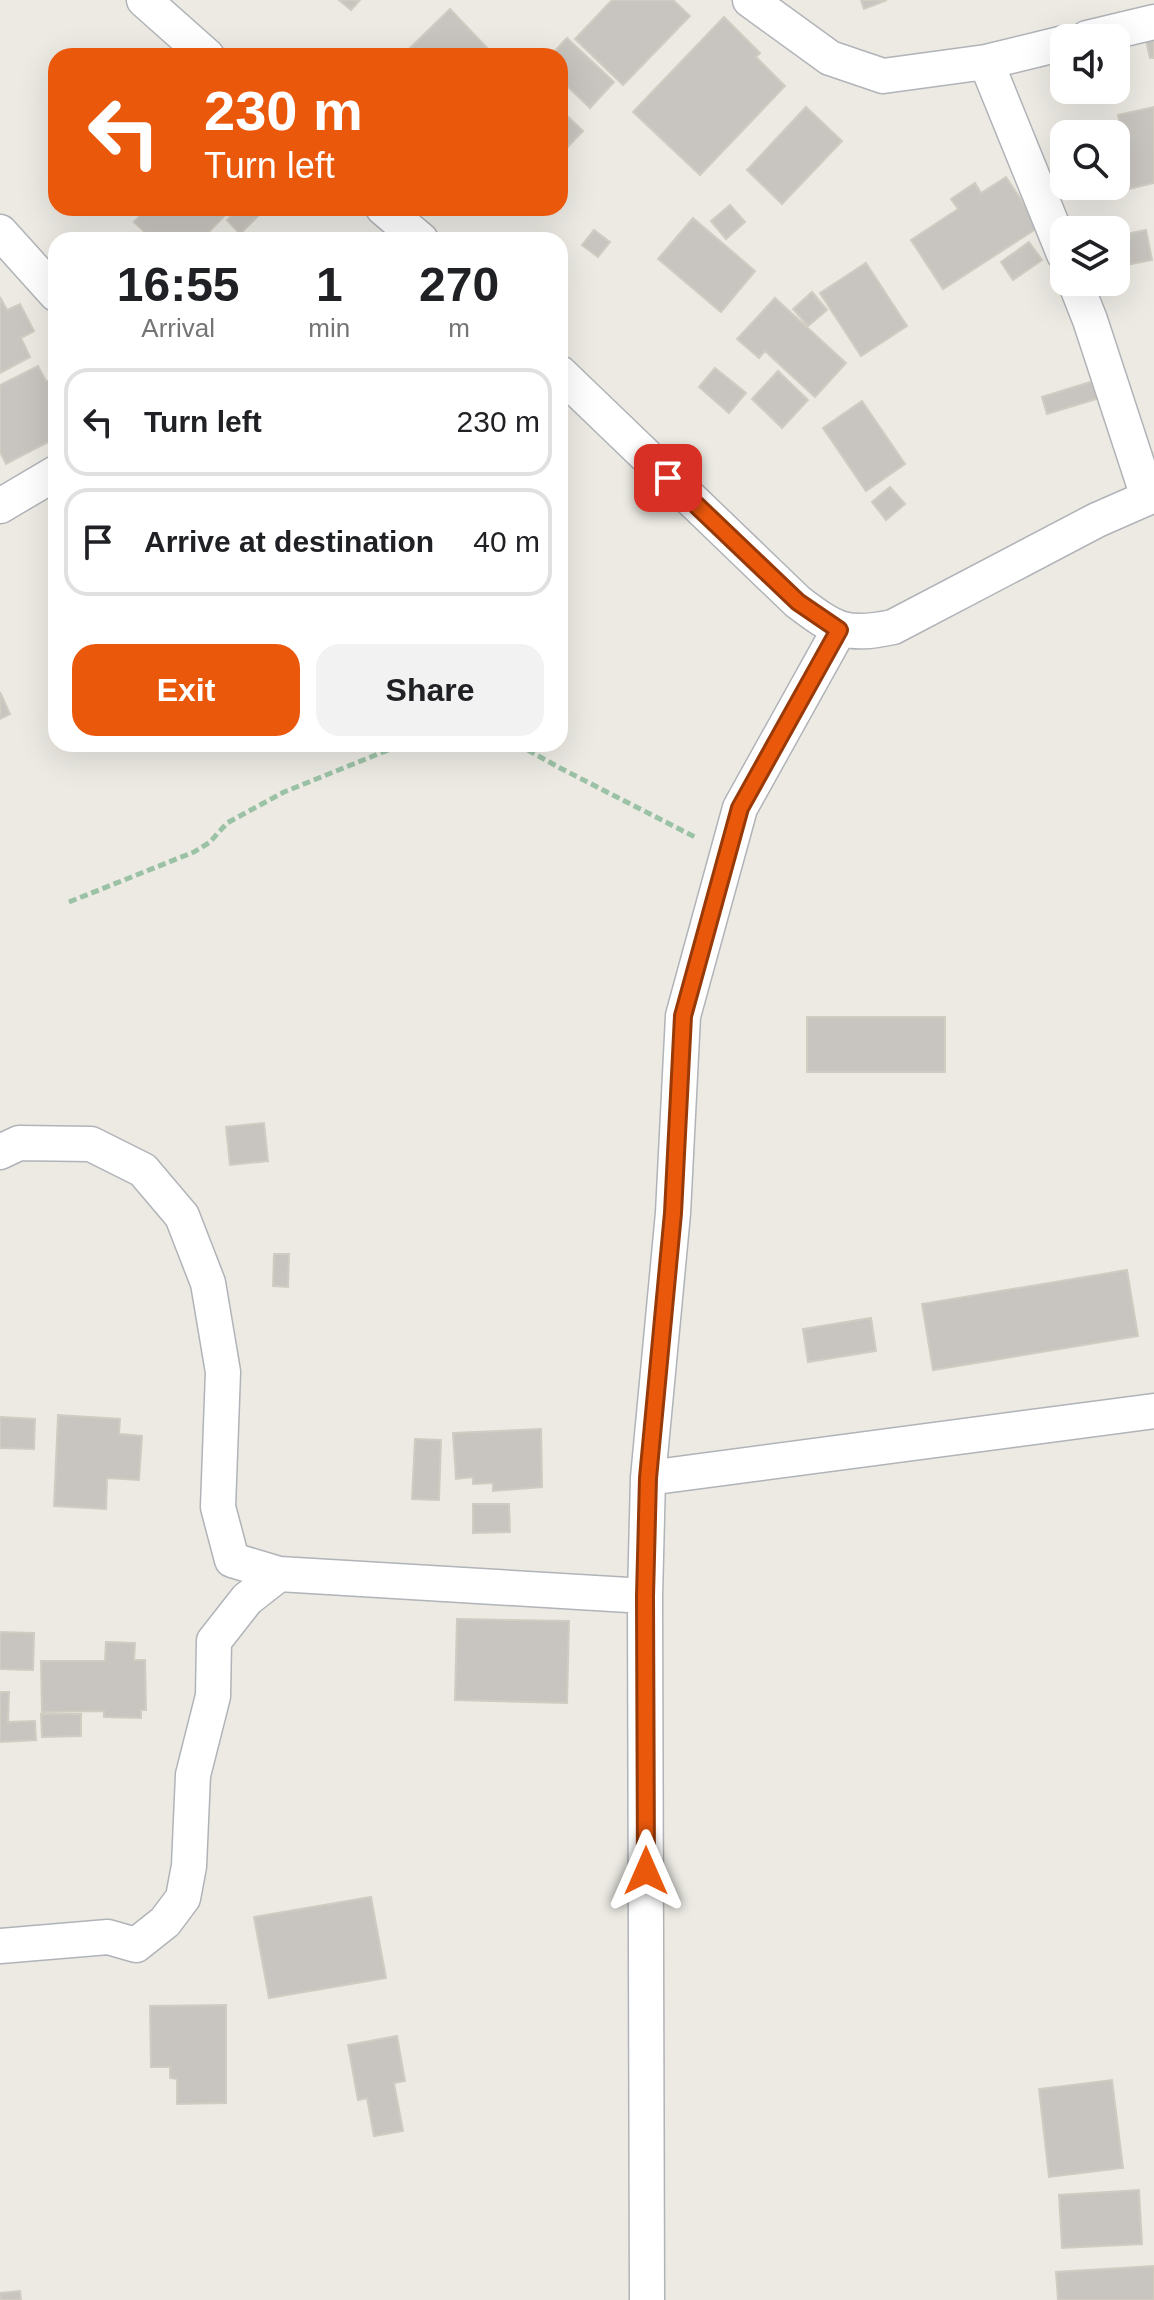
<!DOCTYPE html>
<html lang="en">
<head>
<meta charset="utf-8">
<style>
  :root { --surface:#fff; --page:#f2f2f2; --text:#202124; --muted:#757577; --line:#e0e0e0; --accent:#ea580c }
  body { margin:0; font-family:Helvetica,sans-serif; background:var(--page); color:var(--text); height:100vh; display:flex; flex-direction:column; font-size:30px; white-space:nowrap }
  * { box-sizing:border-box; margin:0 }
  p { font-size:26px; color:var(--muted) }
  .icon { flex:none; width:44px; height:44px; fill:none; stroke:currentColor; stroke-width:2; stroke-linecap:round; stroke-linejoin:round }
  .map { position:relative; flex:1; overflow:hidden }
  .side { position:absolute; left:48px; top:232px; width:520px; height:520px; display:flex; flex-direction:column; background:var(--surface); border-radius:24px; box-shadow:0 8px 32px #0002 }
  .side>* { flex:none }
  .guide { position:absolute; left:48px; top:48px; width:520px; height:168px; border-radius:24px; box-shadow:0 8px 32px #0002; background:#ea580c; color:#fff; overflow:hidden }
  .buttons { position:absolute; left:1050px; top:24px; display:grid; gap:16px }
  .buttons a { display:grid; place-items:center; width:80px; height:80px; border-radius:16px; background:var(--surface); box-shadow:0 8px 32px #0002; font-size:40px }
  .pin { position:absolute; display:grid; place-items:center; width:68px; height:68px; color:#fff; margin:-34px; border-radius:16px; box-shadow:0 4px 12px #0006 }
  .me { position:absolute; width:88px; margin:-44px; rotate:0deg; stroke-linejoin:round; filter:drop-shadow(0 0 6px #0008) }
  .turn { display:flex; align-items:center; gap:28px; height:168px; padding:0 24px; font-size:36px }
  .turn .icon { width:104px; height:104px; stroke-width:2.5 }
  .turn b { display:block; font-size:56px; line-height:68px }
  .eta { display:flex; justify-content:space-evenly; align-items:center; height:136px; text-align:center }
  .eta b { font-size:48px; font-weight:600; line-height:56px }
  .cta { display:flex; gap:16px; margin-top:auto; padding:16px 24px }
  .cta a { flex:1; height:92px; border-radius:24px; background:var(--accent); color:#fff; font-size:32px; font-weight:600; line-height:92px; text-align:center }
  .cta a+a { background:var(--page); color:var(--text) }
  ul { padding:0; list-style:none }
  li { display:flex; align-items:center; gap:24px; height:108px; margin:0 16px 12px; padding:0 8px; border:4px solid var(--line); border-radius:24px }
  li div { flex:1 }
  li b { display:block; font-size:30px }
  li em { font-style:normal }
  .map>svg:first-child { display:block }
  .building { fill:#c8c5c0; stroke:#d0ccc2; stroke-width:2 }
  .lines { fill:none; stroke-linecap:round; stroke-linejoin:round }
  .minor-casing { stroke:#b0b3b7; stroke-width:37 }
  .path { stroke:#9cc2a6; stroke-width:5; stroke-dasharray:8 4; stroke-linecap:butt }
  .minor { stroke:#fff; stroke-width:34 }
  .route-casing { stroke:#983908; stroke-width:20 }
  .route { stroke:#ea580c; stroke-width:14 }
</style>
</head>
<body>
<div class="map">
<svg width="1154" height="2300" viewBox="0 0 1154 2300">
  <rect width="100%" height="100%" fill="#eceae3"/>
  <path class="building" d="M339,0h21l-9,10z
    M612,0h61l17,16 -67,69 -48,-46z
    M861,0h26l-23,9z
    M450,9l40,42 -5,5h-69l-7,-7z
    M724,17l36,36 -4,4 29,29 -85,89 -67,-63z
    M567,38l47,44 -24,26 -30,-29v-23h-10z
    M1154,39v19h-4l-4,-17z
    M806,107l36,34 -60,63 -35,-34z
    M1154,107v76l-64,15 -3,-12h29v-52h-26l-1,-3 31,-7 -2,-9z
    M560,109l23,22 -23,24z
    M1006,177l33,50 -96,62 -32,-49 47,-31 -7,-10 24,-16 6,10z
    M730,205l15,17 -19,17 -15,-18z
    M147,208h85l-28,29 3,3h-54l-19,-18z
    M239,208h27l-26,26 -13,-14z
    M693,218l62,53 -34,41 -63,-53z
    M594,230l16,12 -12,15 -16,-12z
    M1146,230l6,30 -36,7v-31z
    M1029,242l13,18 -29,20 -12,-18z
    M866,263l41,63 -46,30 -41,-63z
    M812,292l15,18 -19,16 -15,-17z
    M0,297l7,13 13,-6 14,27 -13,7 9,19 -30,16z
    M775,298l71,65 -31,34 -50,-46 -6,7 -22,-19z
    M38,366l8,15 10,-1v58l-50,26 -6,-12v-67z
    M715,368l31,25 -17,20 -30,-26z
    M778,371l30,29 -26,28 -30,-29z
    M1103,378l6,17 -62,19 -5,-17z
    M862,401l43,63 -39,27 -43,-63z
    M890,487l15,17 -19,16 -14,-18z
    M0,692l10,22 -10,5z
    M807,1017h138v55h-138z
    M264,1123l4,38 -38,4 -4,-38z
    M274,1254h15l-1,33 -15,-1z
    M1127,1270l11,66 -205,34 -11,-66z
    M871,1318l5,33 -68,11 -5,-33z
    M58,1415l62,4 -1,15 23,2 -3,44 -32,-2 -1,31 -52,-3z
    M0,1417l35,2 -1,30 -34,-1z
    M541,1429l1,58 -49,4v-8l-20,1v-7l-17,2 -3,-46z
    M415,1439l26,1 -2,60 -27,-1z
    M473,1504h36l1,28 -37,1z
    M457,1619l112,2 -2,82 -112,-3z
    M0,1632l34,1 -1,37 -33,-1z
    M106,1642l29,1 -1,17h11l1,50h-5v8l-37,-1v-6l-62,1 -1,-51h64z
    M0,1692h9l-1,30 27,-1 1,19 -36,2z
    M41,1714h40v22l-39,1z
    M371,1897l15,81 -117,20 -15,-81z
    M226,2005v98l-49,1v-25l-7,-1v-11h-19l-1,-61z
    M397,2036l8,45 -11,2 9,48 -29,5 -7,-38 -9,2 -10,-55z
    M1112,2080l11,88 -74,9 -10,-88z
    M1139,2190l3,54 -80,4 -3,-53z
    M1154,2266v34h-96l-2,-28z
    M20,2291l1,9h-21v-7z"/>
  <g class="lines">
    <g class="minor-casing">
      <path id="minor" d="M144,0l63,56
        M750,0l80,58 53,18 103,-14 78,-19
        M1087,38l67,-16
        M986,62l78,192
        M383,208l38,32
        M0,232l56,62
        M1075,282l15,38 58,177
        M560,373l238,229c37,28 48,35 95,25l204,-107 57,-25
        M0,506l56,-33
        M0,1152l19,-9 72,1 52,26 39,46 26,67 15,89 -5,135 14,53 47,14
        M648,1478l506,-67
        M0,1946l108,-9 28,8 29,-23 18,-24 6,-32 4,-91 20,-79 1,-55 33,-42 32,-25 366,22
        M647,2300l-2,-704 3,-118 25,-265 10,-197 57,-208 99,-178"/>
    </g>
    <path class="path" d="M517,744l43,24 135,69
      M69,902l125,-50 16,-10 17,-19 57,-31 119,-48"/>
    <use href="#minor" class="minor"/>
  </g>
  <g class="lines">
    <g class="route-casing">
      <path id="route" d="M646,1871l-1,-275 3,-118 25,-265 10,-197 57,-208 99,-178 -41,-28 -130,-124"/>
    </g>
    <use href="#route" class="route"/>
  </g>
</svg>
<div class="buttons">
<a><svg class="icon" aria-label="sound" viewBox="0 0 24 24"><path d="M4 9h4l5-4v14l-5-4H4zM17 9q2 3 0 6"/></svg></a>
<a><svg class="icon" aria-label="search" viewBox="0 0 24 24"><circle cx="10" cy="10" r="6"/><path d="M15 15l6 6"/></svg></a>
<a><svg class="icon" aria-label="layers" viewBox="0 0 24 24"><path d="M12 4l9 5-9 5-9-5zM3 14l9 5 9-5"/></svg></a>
</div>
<div class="pin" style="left:668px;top:478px;background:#d93025"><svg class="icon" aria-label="arrive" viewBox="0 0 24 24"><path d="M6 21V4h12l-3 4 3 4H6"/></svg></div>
<svg class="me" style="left:646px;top:1871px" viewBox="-20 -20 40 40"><path d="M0-17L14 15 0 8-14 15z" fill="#ea580c" stroke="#fff" stroke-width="4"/></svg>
<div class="guide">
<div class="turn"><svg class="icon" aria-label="left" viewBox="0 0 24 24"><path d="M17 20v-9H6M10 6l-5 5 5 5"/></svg><div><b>230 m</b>Turn left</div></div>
</div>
<section class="side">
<div class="eta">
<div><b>16:55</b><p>Arrival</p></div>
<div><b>1</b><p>min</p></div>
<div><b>270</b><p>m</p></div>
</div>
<ul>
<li><svg class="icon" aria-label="left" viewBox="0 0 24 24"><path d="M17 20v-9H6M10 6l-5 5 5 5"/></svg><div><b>Turn left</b></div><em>230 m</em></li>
<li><svg class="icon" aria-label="arrive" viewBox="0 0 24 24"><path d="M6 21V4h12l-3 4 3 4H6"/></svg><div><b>Arrive at destination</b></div><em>40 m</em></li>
</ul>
<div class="cta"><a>Exit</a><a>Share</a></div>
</section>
</div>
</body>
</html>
